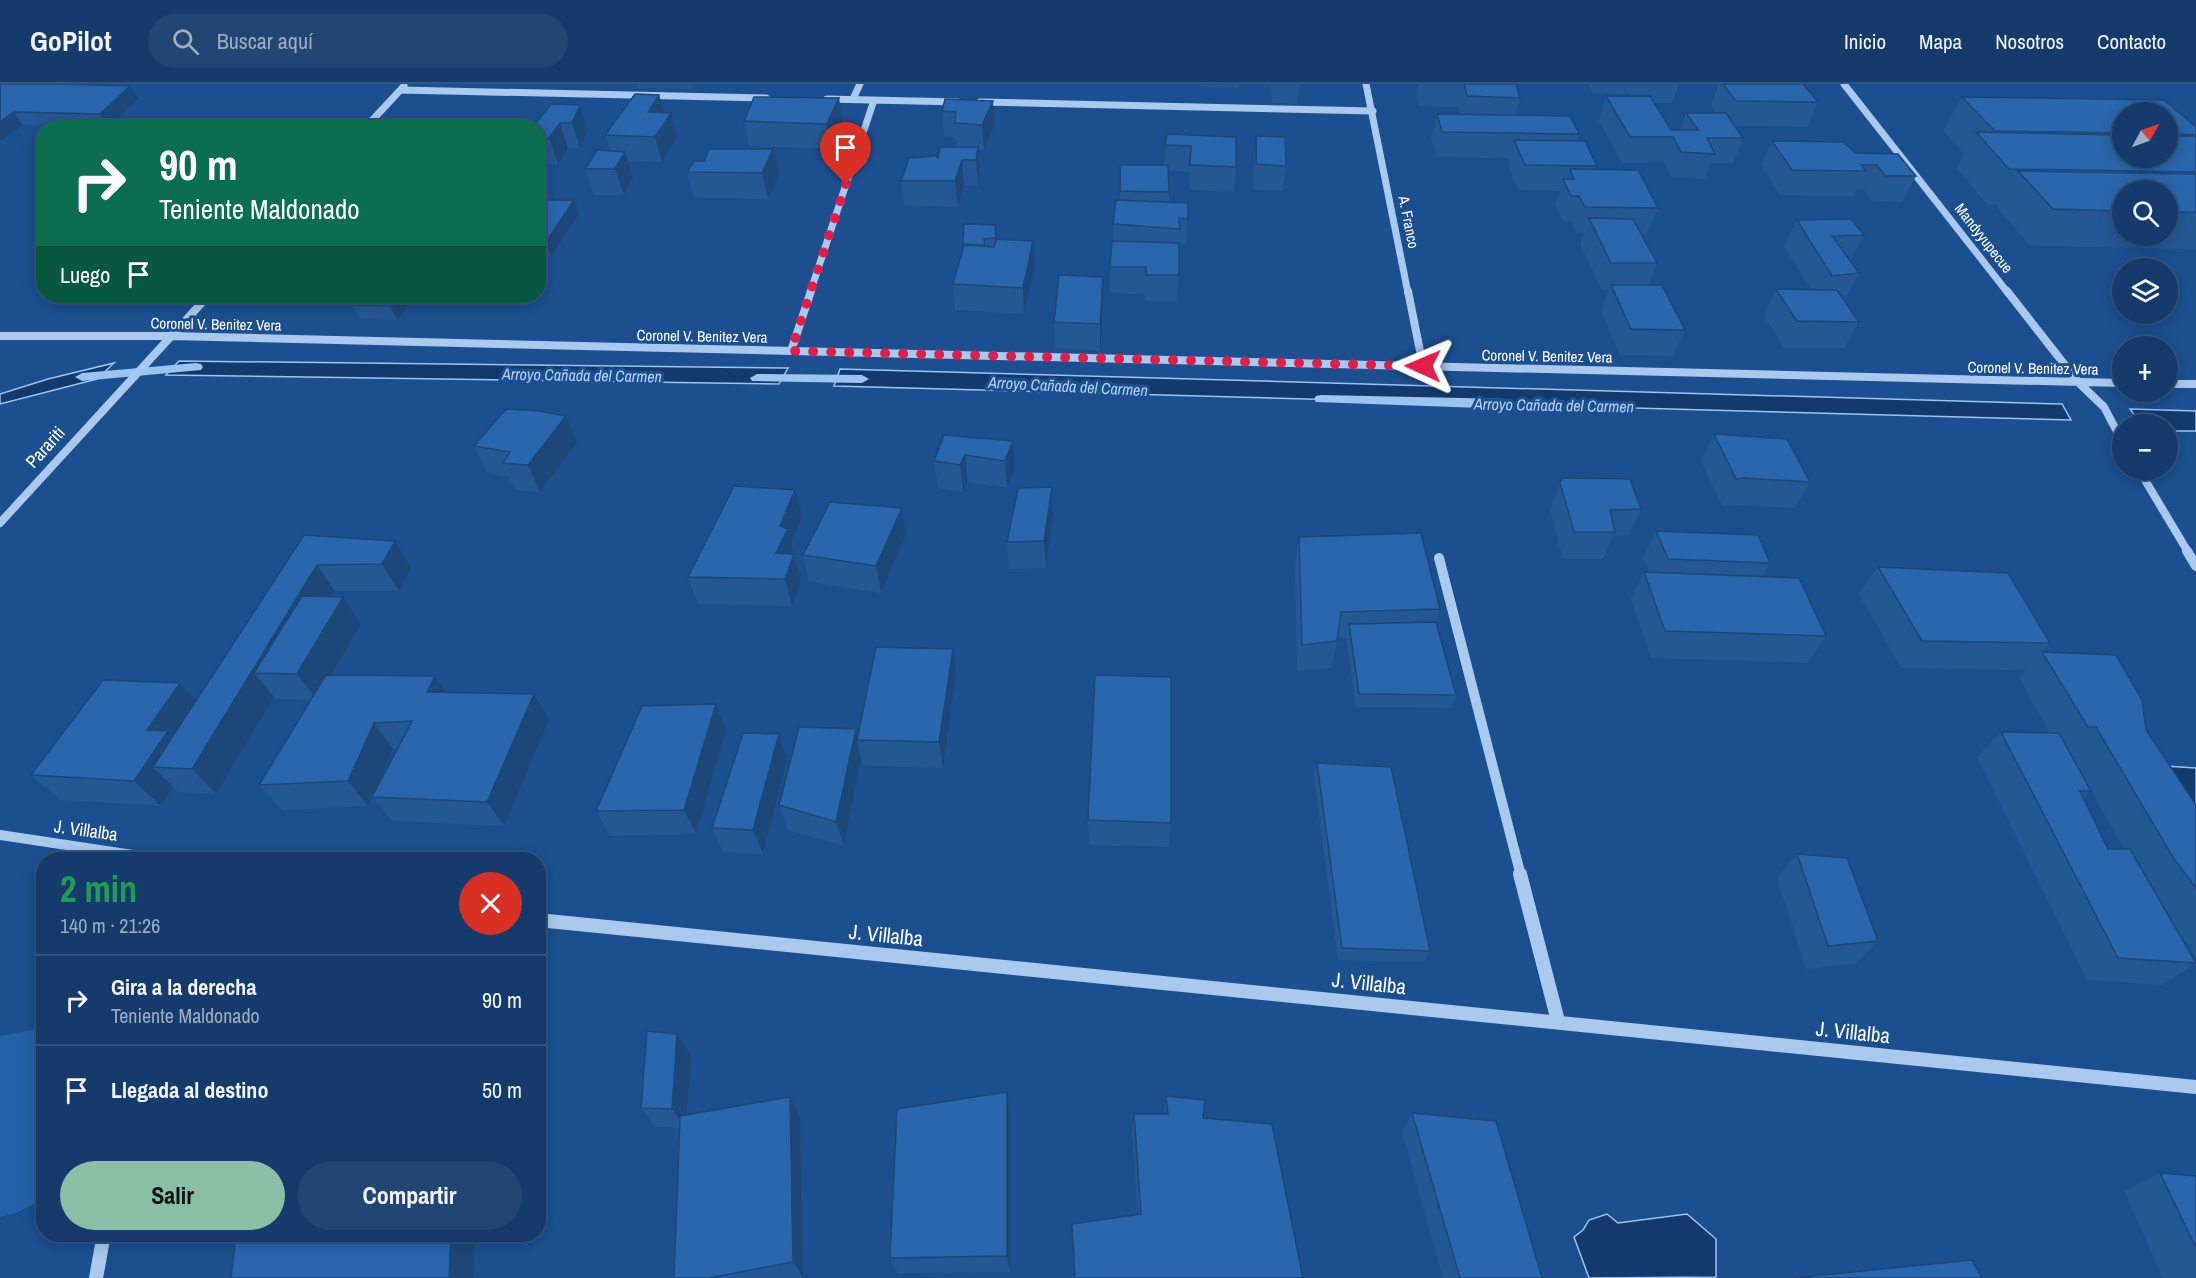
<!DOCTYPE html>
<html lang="es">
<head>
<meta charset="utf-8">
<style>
  :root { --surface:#143b6b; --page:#214673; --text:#f1f3f6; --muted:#9dadc1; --line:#33557e; --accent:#8abfa5 }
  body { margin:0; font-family:"Archivo Narrow",sans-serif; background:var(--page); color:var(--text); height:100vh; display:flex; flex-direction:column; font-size:22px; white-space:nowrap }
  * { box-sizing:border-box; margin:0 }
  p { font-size:20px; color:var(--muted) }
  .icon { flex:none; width:33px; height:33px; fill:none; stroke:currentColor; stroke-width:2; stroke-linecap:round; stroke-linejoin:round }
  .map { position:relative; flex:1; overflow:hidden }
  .sheet { position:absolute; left:36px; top:768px; width:510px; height:390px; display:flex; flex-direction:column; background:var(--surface); border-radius:24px; box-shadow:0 3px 15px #0003,0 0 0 2px var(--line) }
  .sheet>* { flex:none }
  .top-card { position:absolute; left:36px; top:36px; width:510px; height:183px; border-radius:24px; box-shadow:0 3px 15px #0003,0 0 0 2px var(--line); background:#0b6e4f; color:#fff; overflow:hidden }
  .needle { width:39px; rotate:50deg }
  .buttons { position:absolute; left:2112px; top:18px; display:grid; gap:12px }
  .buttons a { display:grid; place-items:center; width:66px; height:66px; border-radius:50%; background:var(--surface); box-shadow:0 3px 15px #0003,0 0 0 2px var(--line); font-size:30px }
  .pin { position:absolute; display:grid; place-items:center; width:51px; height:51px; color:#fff; margin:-62px -26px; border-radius:50% 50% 50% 0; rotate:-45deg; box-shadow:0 0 6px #0007 }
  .pin .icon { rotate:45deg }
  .me { position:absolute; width:66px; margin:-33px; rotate:271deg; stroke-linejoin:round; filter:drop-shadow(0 0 4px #0008) }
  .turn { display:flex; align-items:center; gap:21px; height:126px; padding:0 24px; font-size:27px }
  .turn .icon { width:78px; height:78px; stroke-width:2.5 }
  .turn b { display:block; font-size:42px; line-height:51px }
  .then { display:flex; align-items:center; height:57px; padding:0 24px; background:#0003; gap:12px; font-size:22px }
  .round { display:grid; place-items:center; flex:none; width:63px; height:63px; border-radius:32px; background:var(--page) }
  .overview { display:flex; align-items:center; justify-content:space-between; height:102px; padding:0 24px }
  h1 { font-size:36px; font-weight:800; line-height:45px; color:#1e9e55 }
  .cta { display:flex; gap:12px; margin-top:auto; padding:12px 24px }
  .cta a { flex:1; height:69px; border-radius:36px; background:var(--accent); color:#111; font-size:24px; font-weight:800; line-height:69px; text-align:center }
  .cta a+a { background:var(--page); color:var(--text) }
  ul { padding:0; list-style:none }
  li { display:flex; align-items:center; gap:18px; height:90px; padding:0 24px; border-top:2px solid var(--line) }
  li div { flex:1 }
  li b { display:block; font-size:22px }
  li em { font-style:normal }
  header { display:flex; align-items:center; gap:36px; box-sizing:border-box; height:84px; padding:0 30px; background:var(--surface); border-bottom:2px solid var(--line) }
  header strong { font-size:28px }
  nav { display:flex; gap:33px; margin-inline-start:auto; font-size:21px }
  .search { width:420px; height:54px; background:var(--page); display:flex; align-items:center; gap:15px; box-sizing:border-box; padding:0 21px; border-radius:33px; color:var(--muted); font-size:22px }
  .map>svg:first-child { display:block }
  .green { fill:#2461a8 }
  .water { fill:#123a6d; stroke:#9cc4f0; stroke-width:1.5 }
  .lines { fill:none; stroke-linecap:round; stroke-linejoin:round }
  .stream { fill:#9cc4f0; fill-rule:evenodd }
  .minor-far3 { stroke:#a9c9ee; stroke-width:7 }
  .minor-far2 { stroke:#a9c9ee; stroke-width:8 }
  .minor-far1 { stroke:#a9c9ee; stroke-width:10 }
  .minor { stroke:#a9c9ee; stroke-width:14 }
  .wall { fill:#245895; fill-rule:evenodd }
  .shaded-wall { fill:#1d4779 }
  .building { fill:#2a66ad; stroke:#1d4779; stroke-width:1.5 }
  .route { stroke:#e11d48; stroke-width:10; stroke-dasharray:0 18 }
  .labels { text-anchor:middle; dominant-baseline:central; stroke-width:6; stroke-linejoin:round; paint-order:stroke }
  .far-street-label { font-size:15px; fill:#fff; stroke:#1b4f8f }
  .far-water-label { font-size:16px; font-style:italic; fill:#b5d3f5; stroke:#1b4f8f }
  .street-label { font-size:18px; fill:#fff; stroke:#1b4f8f }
  .near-street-label { font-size:21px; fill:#fff; stroke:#1b4f8f }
</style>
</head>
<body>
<header>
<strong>GoPilot</strong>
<div class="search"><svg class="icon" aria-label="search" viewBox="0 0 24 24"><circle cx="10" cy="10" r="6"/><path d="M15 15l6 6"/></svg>Buscar aquí</div>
<nav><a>Inicio</a><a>Mapa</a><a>Nosotros</a><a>Contacto</a></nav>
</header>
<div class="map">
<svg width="2196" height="1194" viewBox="0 0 2196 1194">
  <rect width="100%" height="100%" fill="#1b4f8f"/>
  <path class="green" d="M43,944v170l-24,14 -19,5v-181z"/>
  <path class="water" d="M179,277l609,7 -9,16 -613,-9z
    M114,279l-17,16 -97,25v-10l48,-15z
    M840,285l1222,35 9,16 -1237,-34z
    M2130,325l66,2v20h-28v-7h-27z
    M2164,682l32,2v45z
    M1607,1130l11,9 69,-9 29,25v38l-127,1 -15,-41 9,-7 6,-10z"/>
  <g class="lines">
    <path class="stream" d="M196,279l5,1 2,3 -2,3 -119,11 -7,-4 7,-4z
      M757,290l105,1 7,4 -7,4 -110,-2 -2,-3z
      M1321,311l188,4 7,5 -7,5 -193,-7 -2,-3 2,-3z"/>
    <path class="minor-far3" d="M1366,0l42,209
      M1844,0l164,209
      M401,6l365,8
      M827,15l131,3
      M853,15l7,-15
      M980,18l393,9
      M365,44l39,-42
      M810,209l64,-193"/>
    <path class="minor-far2" d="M1408,207l15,75
      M2007,207l72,92 25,24 18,34
      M0,252h170l1952,47
      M791,267l20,-60
      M2168,300h28
      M2139,386l49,82
      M0,439l208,-227"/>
    <path class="minor-far1" d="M2187,467l9,15
      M1439,474l82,318
      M0,751l166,25"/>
    <path class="minor" d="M1520,790l38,147
      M538,836l1658,167
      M96,1194l8,-44"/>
  </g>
  <path class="wall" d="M0,0l138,15 -30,28 -85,-2 -23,16z
    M637,0h57l-3,5 -53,-1z
    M1200,0h39v4l-39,-1z
    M1271,0h29l-3,20 -25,-1z
    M1418,0h98l4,14 -5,17 64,19 -2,6 20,26 -1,3 62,39 -10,26h-7l16,29 -9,22 37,45 -12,26 -53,-1 -19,-44 8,-22h-8l-21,-45 4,-11h-8l-5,-12h-8l-8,-16 5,-14 -42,-1 -10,-25 1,-7 -72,-1 -6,-18 6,-25h23l-2,-7 -39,-1 -3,-11z
    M1588,0h91l-7,19h-18l17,27h9l6,-17h31l-6,-8 8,-21h84l15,18 -11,25 -72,-1 8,12 -10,25h-22l-7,16 -33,-2 -7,-15 -42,1 -23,-42 7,-25h25l-1,-2 -37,-1z
    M659,11l5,18 13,25 -15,24 -34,-1 5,16 -9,18h-30l-9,-26 25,-18 -5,-16z
    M1962,13l202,3 32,27v122l-166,-3 -33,-39 1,-2h-10l-32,-37 8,-14 -21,-23zM2122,28h46v46h-46zM2122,106h46v46h-46z
    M945,15l49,27 -10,24 -6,-1 2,24 -2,13 -14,-1 -6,22 -53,-1 -4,-25 56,-34 -1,-10 -12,-1 -2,-25z
    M580,21l8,25 -8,18h-12l-10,16 -20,1v-37z
    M744,37l99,2 -11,26 -83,-3z
    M1167,50l69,33 -2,25 -45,-2 1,-18 -22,-1 1,31 19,1 -2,42 -7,-1v31l-2,27 -32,-1v-7l-35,-1v-26l3,-26v-17l7,-24v-35h44z
    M1256,52l30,30 -3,25 -30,-1 1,-29z
    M1772,57l84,12 60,23 -14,26 -30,-1 -8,-11h-8l-3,7 -73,-2 -19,-29z
    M694,77l85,13 -11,25 -74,-1 -7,-26z
    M538,116l41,14 -28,42 -13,-1z
    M1797,136l67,15 -14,26 9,12 -14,27h-1l15,22 -15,26h-60l-20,-32 12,-27h35l-27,-43z
    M995,141l1,14 39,28 -11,47 -69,-4 -2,-26 11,-36 -1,-4z
    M218,212h52l-9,9 -38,-1z
    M360,212h54l-17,24 -37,-1 -7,-14z
    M1103,220l-3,47 -45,-3 -1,-26z
    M1714,350l96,48 -15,26 -65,-3 -8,1 -21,-45z
    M1013,357l2,27 -8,20 -39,-6 -5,10 -25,-4 -4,-27z
    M577,359l-37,49 -24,-2 -7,-13 -22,-4 -13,-27z
    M1562,394l79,31 -12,26 -16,1 -10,23h-40l-13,-49z
    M902,424l4,27 -25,58 -72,-11 -6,-27z
    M1053,430l-7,54 -37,1 -2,-27z
    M802,433l-11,26 10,38 -9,25 -94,-2 -10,-27z
    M1656,447l114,32 -8,13 64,60 -18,27 -157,-5 -20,-59 13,-27h5l-6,-14z
    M304,451l91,6 16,27 -12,23h-64l-3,6 29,27 -29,51 103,1 11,17 103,27 -45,106 -112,-5 -20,-24 -4,9 -86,4 -23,-25 52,-85 -36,-1 -1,-2 -58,97 -38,-2 -5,-5 -12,19 -101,-6 -29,-25 149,-92 16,17zM393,665h4l-23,42z
    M1299,453l141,72 -4,13 20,73 -4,13 -96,-1 -10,-69h-8l-7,30 -34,3 -2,-107z
    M1878,483l172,76 -7,9 103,78 50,75v152l-18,-26 18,32 -34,22 -75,-5 -110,-223 24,-25 49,1 -31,-55 7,-8 -125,-2 -42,-74zM2070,669l54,96h-16l-25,-51 8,-7z
    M956,592l-13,92 -80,-2 -2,-8 -17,88 -56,-16 -9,-25 79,-68z
    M716,620l10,26 -30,104 -86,2 -14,-25z
    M779,650l8,26 -24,94 -40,-2 -11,-24z
    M1317,679l113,188 -6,11 -86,-2 -24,-183z
    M1088,736l83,3 -2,24 -80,-2z
    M1797,770l81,87 -23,23 -49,5 -29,-91z
    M691,971l-4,60 113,2 3,160 -4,1h-125l5,-150 -23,-1 -15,-19z
    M1007,1008l3,20v160l-112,1 -8,-15z
    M1166,1012l37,22 100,160 -165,-64 -6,-80 2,-20h30z
    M1412,1029l130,165h-99l-41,-146z
    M2160,1089l36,3v102h-33l-39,-87z"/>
  <path class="shaded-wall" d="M130,2l8,13 -30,28 -8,-13z
    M659,11l7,25 5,-7 6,25 -15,24 -14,-50z
    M839,14l4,25 -11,26 -5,-25z
    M993,17l1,25 -10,24 -2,-25z
    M580,21l8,25 -8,18 -8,-25z
    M14,28l9,13 -23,16v-19z
    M560,39l8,25 -10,16 -9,-26z
    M978,63l2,26 -2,13 -2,-26z
    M773,65l6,25 -11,25 -6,-26z
    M625,68l8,25 -9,18 -9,-26z
    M962,76l2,25 -6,22 -3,-26z
    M574,116l5,14 -28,42 -5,-14z
    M1033,157l2,26 -11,47 -1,-26z
    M1103,193v27l-3,47v-27z
    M255,212h15l-9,9z
    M397,212h17l-17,24 -7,-14z
    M566,332l11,27 -37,49 -12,-27z
    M1013,357l2,27 -8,20 -2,-27z
    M965,371l3,27 -5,10 -3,-27z
    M1052,403l1,27 -7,54 -2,-27z
    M795,406l7,27 -11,26 10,38 -9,25 -7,-27 4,-12 -6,13 -7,-27 4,-27z
    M902,424l4,27 -25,58 -5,-27z
    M395,457l16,27 -12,23 -17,-27z
    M317,481l18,26 -48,83 -33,-1 20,24 -58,97 -24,-25z
    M343,513l18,27 -44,76 -20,-26z
    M953,565l3,27 -13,92 -4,-26z
    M435,592l17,26 -25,-10z
    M180,599l24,26 -51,58 20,20 -12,19 -27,-25 13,-51z
    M534,610l15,26 -45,106 -17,-24z
    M716,620l10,26 -30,104 -12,-24z
    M374,639l19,26 -25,57 -20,-25z
    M856,645l2,11h-1l4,18 -17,88 -8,-24z
    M779,650l8,26 -24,94 -10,-24z
    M677,950l14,21 -5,74 -14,-20z
    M1007,1008l3,20v160l-3,-16z
    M790,1013l10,20 3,160 -10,-15z
    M451,1150h24l-2,44h-24z"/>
  <path class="building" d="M0,0h52l78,2 -30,28 -86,-2 -14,10z
    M1464,0h52l4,14 -53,-2z
    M1723,0h80l15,18 -82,-1z
    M635,10l24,1 -11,17 23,1 -16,24 -50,-2z
    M1606,12h44l21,34h27l-12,-17h40l17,25h-36l8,16 -34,-2 -8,-15h-43z
    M754,13l85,1 -12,26 -83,-3z
    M1962,13l202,3 32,27v8l-28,-1v-22h-46v21l-127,-2z
    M945,15l48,2 -11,24 -27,-2 1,-11 -14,-1z
    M551,20l29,1 -8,18h-12l-11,15 -11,1v-11h-6z
    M1437,30l133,2 9,18 -137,-2z
    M1976,48l146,3v23h46v-22h28v36l-187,-3z
    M1167,50l69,3v30l-46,-2 1,-19 -26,-1z
    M1256,52l29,1 1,29 -30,-2z
    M1514,56l71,1 12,25 -72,-1z
    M1772,57l71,1 13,11 42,1 18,22h-31l-8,-11h-16l5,6 -74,-1z
    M940,63h38l-2,13h-14l-7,21h-54l8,-23 27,-2 2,2z
    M709,65h64l-11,24 -75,-1 7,-11h10z
    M597,66l28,2 -10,17h-30z
    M1120,81h48l1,27 -49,-1z
    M1570,85l68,1 20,38 -73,-1 -6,-11h-8l-8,-17h11z
    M2018,87l178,3v38h-28v-22h-46v21l-69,-2z
    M538,116h36l-28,42h-8z
    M1116,116l72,3v16l-9,-1 1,11 -67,-5z
    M1589,134l44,1 24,44h-46z
    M1851,135l13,16 -32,1 27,37 -27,3 -35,-56z
    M964,140l31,1 1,13 -12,1 1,6 -22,-1z
    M997,155l36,2 -10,47 -70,-4 11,-39 30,2z
    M1112,157l67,2v32h-33v-8h-36z
    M1059,191l44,2 -3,47 -46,-2z
    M1611,201h51l23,45 -54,-1z
    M1776,205l61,1 22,32 -62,-1z
    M360,212h37l-7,10 -37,-1z
    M506,325l33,2 27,5 -38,49 -25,-2 7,-11 -36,-6z
    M1714,350l73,5 23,43 -66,-4 -8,1z
    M944,351l69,6 -8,20 -40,-6 -5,10 -26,-4z
    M1562,394l68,1 11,30 -31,1 5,22h-41l-14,-49z
    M734,402l61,4 -15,36 8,3 -12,24 18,1 -9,25 -97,-2z
    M1052,403l-8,54 -37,1 11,-54z
    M830,418l72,6 -26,58 -73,-11z
    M1656,447l102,4 12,28 -102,-4z
    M1421,449l19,76 -99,3 -4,29 -35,4 -3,-108z
    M304,451l91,6 -13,23 -65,1 -125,204 -39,-2z
    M1878,483l130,6 42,70 -128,-2z
    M1644,488l155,6 27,58 -161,-5z
    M302,512l41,1 -46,77 -43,-1z
    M1436,538l20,73 -97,-1 -10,-70z
    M876,563l77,2 -14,93 -82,-2z
    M2042,568l74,3 26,45 4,30 50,75v83l-22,-29 -78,-132h-8z
    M326,591l109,1 -8,16 107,2 -47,108 -115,-5 40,-76 -38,2 -26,58 -89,4z
    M1095,591l76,2v146l-83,-3z
    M103,596l77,3 -33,47 21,1 -34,50 -103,-6z
    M716,620l-32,106 -88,1 46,-105z
    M799,643l57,2 -20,93 -57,-17z
    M2001,648l58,1 32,58h-11l28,58h22l66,114 -78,-5z
    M743,649l36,1 -26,96 -41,-2z
    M1317,679l74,4 39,184 -88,-3z
    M1797,770l50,4 31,83 -50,5z
    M647,947l30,3 -5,75 -31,-1z
    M1007,1008v164l-117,2 7,-149z
    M1166,1012l39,4 -2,18 69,6 31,154h-228l-3,-54 69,-10 -7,-100h34z
    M790,1013l3,165 -84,16h-35l6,-162z
    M1412,1029l84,8 46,157h-82z
    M2160,1089l36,3v72z
    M236,1150h215l-2,44h-218z
    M1972,1176l10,18h-189z"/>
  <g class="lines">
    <path class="route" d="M846,100l-55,167 632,15"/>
  </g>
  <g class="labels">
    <g class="far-street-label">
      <text transform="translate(1409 138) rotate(79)">A. Franco</text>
      <text transform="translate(1984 154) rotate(52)">Mandyyupecue</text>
      <text transform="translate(216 240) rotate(1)">Coronel V. Benitez Vera</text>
      <text transform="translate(702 252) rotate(1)">Coronel V. Benitez Vera</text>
      <text transform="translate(1547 272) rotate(1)">Coronel V. Benitez Vera</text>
      <text transform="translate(2033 284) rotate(1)">Coronel V. Benitez Vera</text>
    </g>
    <g class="far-water-label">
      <text transform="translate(582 291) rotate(1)">Arroyo Cañada del Carmen</text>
      <text transform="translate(1068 302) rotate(3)">Arroyo Cañada del Carmen</text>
      <text transform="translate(1554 321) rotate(1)">Arroyo Cañada del Carmen</text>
    </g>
    <g class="street-label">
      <text transform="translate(45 363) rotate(-48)">Parariti</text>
      <text transform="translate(86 746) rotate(8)">J. Villalba</text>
    </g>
    <g class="near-street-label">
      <text transform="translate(886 851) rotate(6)">J. Villalba</text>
      <text transform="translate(1369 899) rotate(6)">J. Villalba</text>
      <text transform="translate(1853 948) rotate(6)">J. Villalba</text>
    </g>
  </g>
</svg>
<div class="buttons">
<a><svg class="needle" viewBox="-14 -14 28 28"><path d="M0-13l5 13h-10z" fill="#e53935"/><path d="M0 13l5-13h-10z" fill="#9dadc1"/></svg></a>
<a><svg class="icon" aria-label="search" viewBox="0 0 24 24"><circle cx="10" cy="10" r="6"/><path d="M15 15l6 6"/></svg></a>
<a><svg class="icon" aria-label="layers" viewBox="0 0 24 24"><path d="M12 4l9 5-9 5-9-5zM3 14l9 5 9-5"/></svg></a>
<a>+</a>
<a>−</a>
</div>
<div class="pin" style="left:846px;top:100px;background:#d93025"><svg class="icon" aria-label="arrive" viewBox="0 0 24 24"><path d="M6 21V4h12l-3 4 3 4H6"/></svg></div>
<svg class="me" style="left:1423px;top:282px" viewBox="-20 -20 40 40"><path d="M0-17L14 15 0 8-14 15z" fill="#e11d48" stroke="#fff" stroke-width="4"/></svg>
<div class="top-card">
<div class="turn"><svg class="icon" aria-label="right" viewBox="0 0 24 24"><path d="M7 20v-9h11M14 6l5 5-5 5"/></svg><div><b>90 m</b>Teniente Maldonado</div></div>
<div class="then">Luego<svg class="icon" aria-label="arrive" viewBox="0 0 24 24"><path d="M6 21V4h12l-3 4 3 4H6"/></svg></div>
</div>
<section class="sheet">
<div class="overview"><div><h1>2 min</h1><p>140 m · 21:26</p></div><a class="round" style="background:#d93025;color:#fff"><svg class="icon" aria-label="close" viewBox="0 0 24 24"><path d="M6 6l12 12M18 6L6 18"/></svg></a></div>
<ul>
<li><svg class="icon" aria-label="right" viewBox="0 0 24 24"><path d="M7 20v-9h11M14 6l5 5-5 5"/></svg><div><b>Gira a la derecha</b><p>Teniente Maldonado</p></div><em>90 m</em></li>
<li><svg class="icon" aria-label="arrive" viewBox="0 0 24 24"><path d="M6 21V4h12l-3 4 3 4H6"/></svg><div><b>Llegada al destino</b></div><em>50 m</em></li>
</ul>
<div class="cta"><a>Salir</a><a>Compartir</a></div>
</section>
</div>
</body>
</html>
